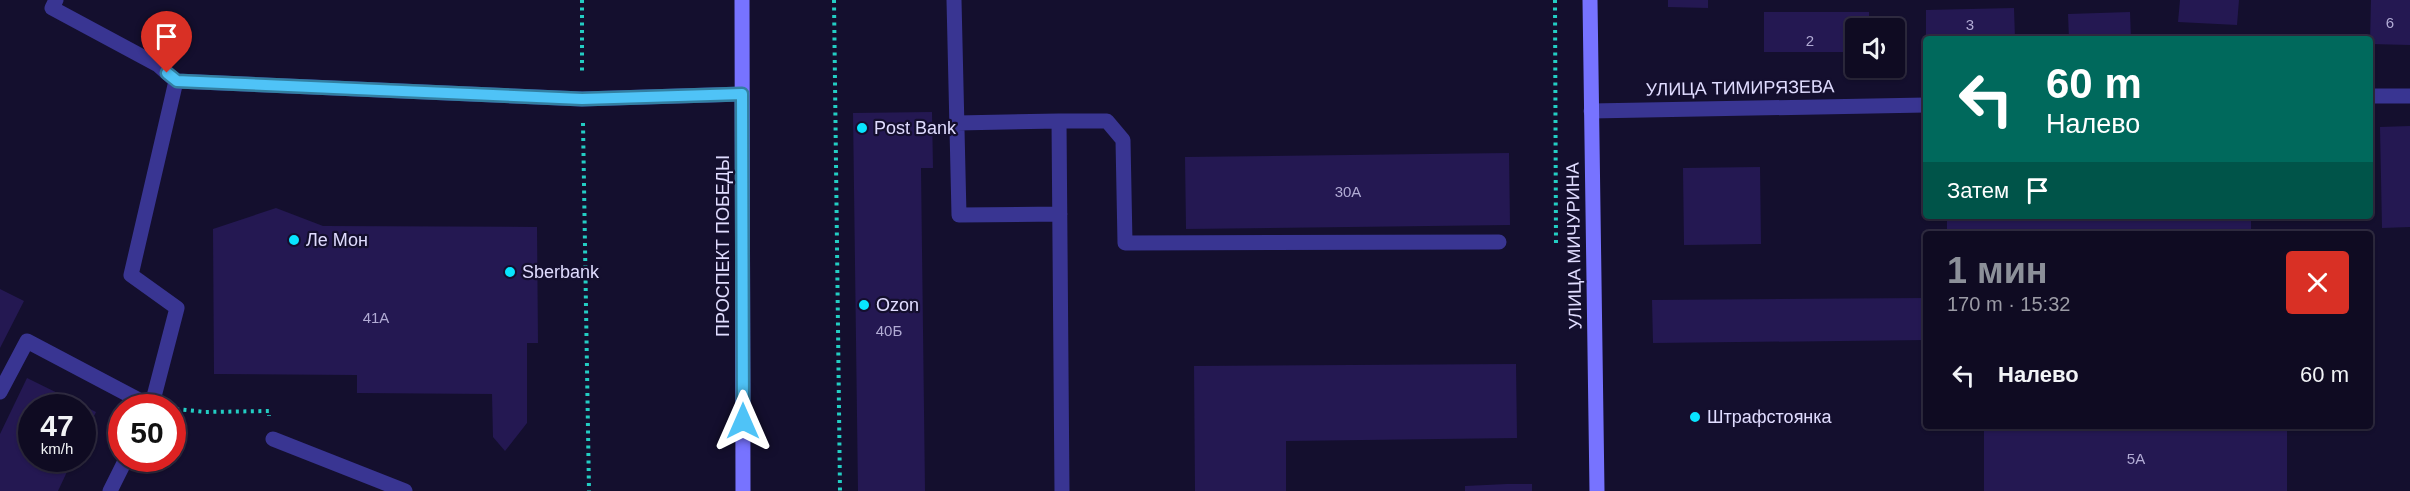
<!DOCTYPE html>
<html lang="ru">
<head>
<meta charset="utf-8">
<style>
  :root { --surface:#0f0b22; --page:#1d192f; --text:#f1f3f6; --muted:#9b9ba5; --line:#2f2b40; --accent:#8c9099 }
  body { margin:0; font-family:Arial,sans-serif; background:var(--page); color:var(--text); height:100vh; display:flex; flex-direction:column; font-size:22px; white-space:nowrap }
  * { box-sizing:border-box; margin:0 }
  p { font-size:20px; color:var(--muted) }
  .icon { flex:none; width:33px; height:33px; fill:none; stroke:currentColor; stroke-width:2; stroke-linecap:round; stroke-linejoin:round }
  .map { position:relative; flex:1; overflow:hidden }
  .side { position:absolute; left:1923px; top:231px; width:450px; height:198px; display:flex; flex-direction:column; background:var(--surface); border-radius:6px; box-shadow:0 2px 4px #0004,0 0 0 2px var(--line) }
  .side>* { flex:none }
  .hud { position:absolute; left:1923px; top:36px; width:450px; height:183px; border-radius:6px; box-shadow:0 2px 4px #0004,0 0 0 2px var(--line); background:#00695c; color:#fff; overflow:hidden }
  .buttons { position:absolute; left:1845px; top:18px; display:grid; gap:12px }
  .buttons a { display:grid; place-items:center; width:60px; height:60px; border-radius:6px; background:var(--surface); box-shadow:0 2px 4px #0004,0 0 0 2px var(--line); font-size:30px }
  .speed { position:absolute; left:18px; top:394px; display:flex; gap:12px; font-size:30px; font-weight:700; text-align:center }
  .speed>* { display:grid; place-content:center; width:78px; height:78px; border-radius:50%; background:var(--surface); box-shadow:0 2px 4px #0004,0 0 0 2px var(--line); line-height:1 }
  .speed small { font-size:15px; font-weight:400 }
  .speed .limit { border:9px solid #d22; background:#fff; color:#111 }
  .pin { position:absolute; display:grid; place-items:center; width:51px; height:51px; color:#fff; margin:-62px -26px; border-radius:50% 50% 50% 0; rotate:-45deg; box-shadow:0 0 6px #0007 }
  .pin .icon { rotate:45deg }
  .me { position:absolute; width:66px; margin:-33px; rotate:0deg; stroke-linejoin:round; filter:drop-shadow(0 0 4px #0008) }
  .turn { display:flex; align-items:center; gap:21px; height:126px; padding:0 24px; font-size:27px }
  .turn .icon { width:78px; height:78px; stroke-width:2.5 }
  .turn b { display:block; font-size:42px; line-height:51px }
  .then { display:flex; align-items:center; height:57px; padding:0 24px; background:#0003; gap:12px; font-size:22px }
  .round { display:grid; place-items:center; flex:none; width:63px; height:63px; border-radius:6px; background:var(--page) }
  .headline { display:flex; align-items:center; justify-content:space-between; height:102px; padding:0 24px }
  h1 { font-size:36px; font-weight:700; line-height:45px; color:var(--accent) }
  ul { padding:0; list-style:none }
  li { display:flex; align-items:center; gap:18px; height:84px; padding:0 24px }
  li div { flex:1 }
  li b { display:block; font-size:22px }
  li em { font-style:normal }
  .map>svg:first-child { display:block }
  .building { fill:#241852 }
  .lines { fill:none; stroke-linecap:round; stroke-linejoin:round }
  .path { stroke:#23cdc3; stroke-width:4; stroke-dasharray:3 4.5; stroke-linecap:butt }
  .lane { stroke:#393592; stroke-width:15 }
  .street { stroke:#393592; stroke-width:15 }
  .secondary { stroke:#7773ff; stroke-width:15 }
  .route-casing { stroke:#337fa1; stroke-width:15 }
  .route { stroke:#4fc3f7; stroke-width:10 }
  .poi-dot { fill:#08e5ff; stroke:#140f2e; stroke-width:2 }
  .labels { text-anchor:middle; dominant-baseline:central; stroke-width:4.5; stroke-linejoin:round; paint-order:stroke }
  .number-label { font-size:15px; fill:#b1abd4 }
  .street-label { font-size:18px; fill:#e0dcff; stroke:#140f2e }
  .poi-label { font-size:18px; fill:#e0dcff; stroke:#140f2e; text-anchor:start }
</style>
</head>
<body>
<div class="map">
<svg width="2410" height="491" viewBox="0 0 2410 491">
  <rect width="100%" height="100%" fill="#140f2e"/>
  <path class="building" d="M1668,0h40v8l-40,-1z
    M2180,0h59l-2,25 -59,-3z
    M2371,0h39v45l-40,-1z
    M2014,8l1,31h-89v-29z
    M1764,12h105v16h-13v24h-92z
    M2130,12l1,27h-62l-1,-25z
    M932,112l1,56h-12l4,323h-67l-5,-378z
    M2410,126v101l-28,1 -2,-101z
    M1509,153l1,72 -324,4 -1,-72z
    M1760,167l1,77 -77,1 -1,-77z
    M276,208l47,18 214,1 1,116h-11v80l-22,28 -12,-14 -1,-43 -135,-1v-18l-143,-1 -1,-145z
    M1947,216h304v15l-304,3z
    M0,289l24,12 -24,47z
    M1926,298v42l-273,3 -1,-43z
    M1516,364l1,74 -231,3v50h-91l-1,-125z
    M27,378l69,34 -14,28v-32h-50v51h41l-15,32h-58v-57z
    M1984,426h303v65h-303z
    M1507,484h25v7h-67v-5z"/>
  <g class="lines">
    <path class="path" d="M582,0v73
      M834,0l6,491
      M1555,0l1,246
      M583,123l6,368
      M176,409l29,3 64,-1v5"/>
    <path class="lane" d="M56,0l-4,8 106,57 18,16 406,18 160,-5
      M954,0l5,215 101,-1
      M1059,121h48l16,19 2,103 374,-1
      M957,123l102,-2 3,370
      M0,392l27,-51 125,66
      M151,408l26,-100 -46,-33 45,-194
      M273,439l132,52
      M110,491l16,-32"/>
    <path class="street" d="M2370,96h40
      M1591,111l335,-6"/>
    <path class="secondary" d="M742,0l1,491
      M1590,0l7,491"/>
  </g>
  <g class="lines">
    <g class="route-casing">
      <path id="route" d="M167,73l10,8 405,18 160,-5 1,327"/>
    </g>
    <use href="#route" class="route"/>
  </g>
  <g class="poi-dot">
    <circle cx="862" cy="128" r="6"/>
    <circle cx="294" cy="240" r="6"/>
    <circle cx="510" cy="272" r="6"/>
    <circle cx="864" cy="305" r="6"/>
    <circle cx="1695" cy="417" r="6"/>
  </g>
  <g class="labels">
    <g class="number-label">
      <text x="2390" y="22">6</text>
      <text x="1970" y="24">3</text>
      <text x="1810" y="40">2</text>
      <text x="1348" y="191">30А</text>
      <text x="376" y="317">41А</text>
      <text x="889" y="330">40Б</text>
      <text x="2136" y="458">5А</text>
    </g>
    <g class="street-label">
      <text transform="translate(1740 88) rotate(-1)">УЛИЦА ТИМИРЯЗЕВА</text>
      <text transform="translate(723 246) rotate(-90)">ПРОСПЕКТ ПОБЕДЫ</text>
      <text transform="translate(1574 246) rotate(-91)">УЛИЦА МИЧУРИНА</text>
    </g>
    <g class="poi-label">
      <text x="874" y="128">Post Bank</text>
      <text x="306" y="240">Ле Мон</text>
      <text x="522" y="272">Sberbank</text>
      <text x="876" y="305">Ozon</text>
      <text x="1707" y="417">Штрафстоянка</text>
    </g>
  </g>
</svg>
<div class="buttons">
<a><svg class="icon" aria-label="sound" viewBox="0 0 24 24"><path d="M4 9h4l5-4v14l-5-4H4zM17 9q2 3 0 6"/></svg></a>
</div>
<div class="speed"><div>47<small>km/h</small></div><div class="limit">50</div></div>
<div class="pin" style="left:167px;top:73px;background:#d93025"><svg class="icon" aria-label="arrive" viewBox="0 0 24 24"><path d="M6 21V4h12l-3 4 3 4H6"/></svg></div>
<svg class="me" style="left:743px;top:421px" viewBox="-20 -20 40 40"><path d="M0-17L14 15 0 8-14 15z" fill="#4fc3f7" stroke="#fff" stroke-width="4"/></svg>
<div class="hud">
<div class="turn"><svg class="icon" aria-label="left" viewBox="0 0 24 24"><path d="M17 20v-9H6M10 6l-5 5 5 5"/></svg><div><b>60 m</b>Налево</div></div>
<div class="then">Затем<svg class="icon" aria-label="arrive" viewBox="0 0 24 24"><path d="M6 21V4h12l-3 4 3 4H6"/></svg></div>
</div>
<section class="side">
<div class="headline"><div><h1>1 мин</h1><p>170 m · 15:32</p></div><a class="round" style="background:#d93025;color:#fff"><svg class="icon" aria-label="close" viewBox="0 0 24 24"><path d="M6 6l12 12M18 6L6 18"/></svg></a></div>
<ul>
<li><svg class="icon" aria-label="left" viewBox="0 0 24 24"><path d="M17 20v-9H6M10 6l-5 5 5 5"/></svg><div><b>Налево</b></div><em>60 m</em></li>
</ul>
</section>
</div>
</body>
</html>
